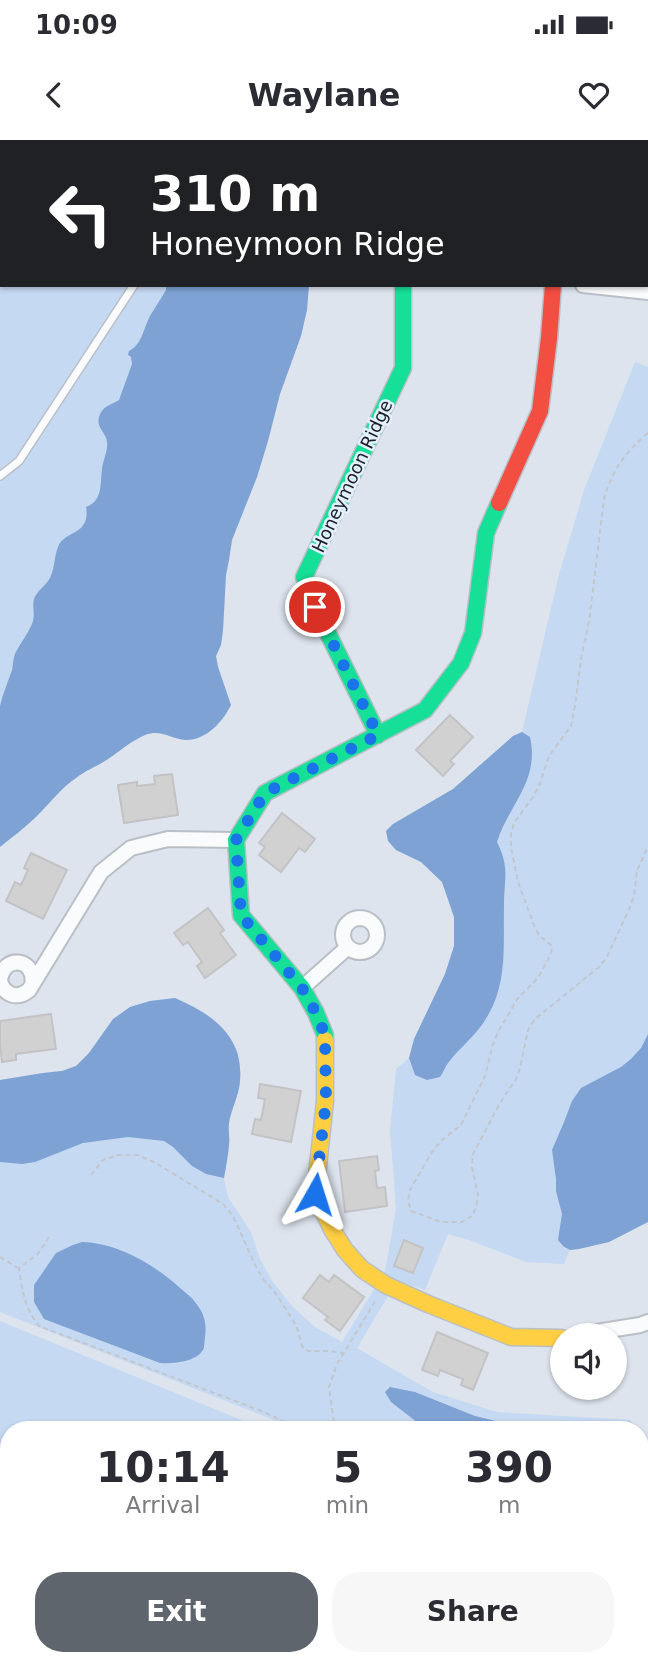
<!DOCTYPE html>
<html lang="en">
<head>
<meta charset="utf-8">
<style>
  :root { --surface:#fff; --page:#f7f7f7; --text:#2b2b33; --muted:#7c7c81; --accent:#5f656c }
  body { margin:0; font-family:"DejaVu Sans",sans-serif; background:var(--page); color:var(--text); height:100vh; display:flex; flex-direction:column; font-size:26px; white-space:nowrap }
  * { box-sizing:border-box; margin:0 }
  p { font-size:23px; color:var(--muted) }
  .icon { flex:none; width:38px; height:38px; fill:none; stroke:currentColor; stroke-width:2; stroke-linecap:round; stroke-linejoin:round }
  .map { position:relative; flex:1; overflow:hidden }
  .side { position:absolute; left:0px; top:1281px; width:649px; height:245px; display:flex; flex-direction:column; background:var(--surface); border-radius:28px 28px 0 0; box-shadow:0 2px 5px #0004 }
  .side>* { flex:none }
  .hud { position:absolute; left:0px; top:0px; width:649px; height:147px; box-shadow:0 2px 5px #0004; background:#202124; color:#fff; overflow:hidden }
  .fabs { position:absolute; left:550px; top:1183px; display:grid; gap:14px }
  .fabs a { display:grid; place-items:center; width:77px; height:77px; border-radius:50%; background:var(--surface); box-shadow:0 2px 5px #0004; font-size:35px }
  .pin { position:absolute; display:grid; place-items:center; width:60px; height:60px; color:#fff; margin:-30px; border:4px solid #fff; border-radius:50%; box-shadow:0 2px 7px #0007 }
  .me { position:absolute; width:77px; margin:-38px; rotate:6deg; stroke-linejoin:round; filter:drop-shadow(0 0 5px #0008) }
  .turn { display:flex; align-items:center; gap:24px; height:147px; padding:0 35px; font-size:32px }
  .turn .icon { width:91px; height:91px; stroke-width:2.5 }
  .turn b { display:block; font-size:49px; line-height:60px }
  .eta { display:flex; justify-content:space-evenly; align-items:center; height:119px; text-align:center }
  .eta b { font-size:42px; font-weight:700; line-height:49px }
  .cta { display:flex; gap:14px; margin-top:auto; padding:14px 35px }
  .cta a { flex:1; height:80px; border-radius:28px; background:var(--accent); color:#fff; font-size:28px; font-weight:700; line-height:80px; text-align:center }
  .cta a+a { background:var(--page); color:var(--text) }
  .status { display:flex; justify-content:space-between; align-items:center; height:49px; padding:0 35px; background:var(--surface); direction:ltr }
  .status svg { height:19px; fill:currentColor }
  header { display:flex; justify-content:space-between; align-items:center; height:91px; padding:0 35px; background:var(--surface); font-size:32px; font-weight:700 }
  .map>svg:first-child { display:block }
  .green { fill:#c6d9f3 }
  .water { fill:#7ea2d3 }
  .building { fill:#d1d1d2; stroke:#c3c2c4; stroke-width:2 }
  .lines { fill:none; stroke-linecap:round; stroke-linejoin:round }
  .lane-casing { stroke:#b9bfc6; stroke-width:10 }
  .street-casing { stroke:#b9bfc6; stroke-width:18 }
  .fast-casing { stroke:#b9bfc6; stroke-width:19 }
  .slow-casing { stroke:#b9bfc6; stroke-width:19 }
  .jam-casing { stroke:#b9bfc6; stroke-width:19 }
  .path { stroke:#c3c6ca; stroke-width:2; stroke-dasharray:5 3.5; stroke-linecap:butt }
  .lane { stroke:#fafbfc; stroke-width:7 }
  .street { stroke:#fafbfc; stroke-width:14 }
  .fast { stroke:#16e098; stroke-width:16 }
  .slow { stroke:#ffcf43; stroke-width:16 }
  .jam { stroke:#f24e42; stroke-width:16 }
  .route { stroke:#1a73e8; stroke-width:12; stroke-dasharray:0 21.6 }
  .labels { text-anchor:middle; dominant-baseline:central; stroke-width:5; stroke-linejoin:round; paint-order:stroke }
  .street-label { font-size:18px; fill:#1b2026; stroke:#e5f0fe }
</style>
</head>
<body>
<div class="status"><b>10:09</b><svg viewBox="0 0 49 12"><path d="M0 12V9h3v3zM5 12V6h3v6zM10 12V3h3v9zM15 12V0h3v12zM26 1h20v11H26zM47 4h2v5h-2z"/></svg></div>
<header><svg class="icon" aria-label="back" viewBox="0 0 24 24"><path d="M15 5l-7 7 7 7"/></svg>Waylane<svg class="icon" aria-label="heart" viewBox="0 0 24 24"><path d="M12 20l-8-8c-3-5 5-10 8-4 3-6 11-1 8 4z"/></svg></header>
<div class="map">
<svg width="648" height="1526" viewBox="0 0 648 1526">
  <rect width="100%" height="100%" fill="#dde4ee"/>
  <path class="green" d="M0,0h387l-2,2h-383v143h307l-2,25 -6,26 -21,58 -12,47 -11,36 -25,63 -3,20 -3,15 -3,55 -2,15 -5,11 2,11 13,38c-8,16 -24,35 -45,35 -16,-1 -24,-11 -41,-5 -14,6 -25,16 -37,24 -10,7 -22,11 -32,19 -15,10 -26,25 -39,38 -11,11 -25,21 -37,31z
    M635,222l13,5v855l-39,20 -39,8 -6,14 -38,-2 -57,-22 -21,-6 -23,56 -28,-9 -40,67 76,44 64,20 134,8 2,10h-334l-299,-118v-232l43,-7 19,-2 14,-5 13,-13 24,-34 17,-12 20,-6 25,-3 16,7 18,11 19,18 10,18 2,31 -11,40v22l-5,33 4,19 23,35 9,27 12,22 20,25 23,21 27,15 43,-71 11,-62 -6,-79 6,-61 13,-11 5,-19 31,-65 9,-28v-29l-12,-35 -21,-20 -25,-12 -8,-9 -2,-10 7,-7 60,-35 60,-53 9,-4 36,-154 26,-88z
    M0,1181l266,109h-257v227h485l25,9h-519z
    M640,1328l8,37v62l-7,-3z"/>
  <path class="water" d="M164,145h145l-2,25 -6,26 -21,58 -12,47 -11,36 -25,63 -3,20 -3,15 -3,55 -2,15 -5,11 2,11 13,38c-8,16 -24,35 -45,35 -16,-1 -24,-11 -41,-5 -14,6 -25,16 -37,24 -10,7 -22,11 -32,19 -15,10 -26,25 -39,38 -11,11 -25,21 -37,31v-141c3,-13 8,-24 12,-36 1,-5 1,-11 3,-16 5,-11 14,-21 18,-33 2,-8 -1,-15 1,-22 3,-9 11,-12 16,-21 5,-10 4,-21 8,-31 6,-17 33,-11 28,-40 17,-6 14,-23 16,-38 1,-9 6,-18 5,-27 -1,-10 -11,-14 -8,-25 3,-11 12,-12 20,-17l13,-36 -1,-7 -3,-2 1,-4c13,-6 15,-24 21,-35 5,-9 11,-17 16,-26v-4z
    M522,592l8,5c10,44 -21,67 -33,105 13,26 7,36 7,64 -1,39 4,76 -17,111 -10,18 -27,30 -39,46 -3,4 -5,10 -8,14l-13,3 -12,-5 -6,-17 5,-19 31,-65 9,-28v-29l-12,-35 -21,-20 -25,-12 -8,-9 -2,-10 7,-7 60,-35 60,-53z
    M175,858c37,16 69,38 65,83 -1,15 -9,28 -11,42 -1,8 1,15 0,22 -1,11 -3,22 -5,33l-18,-4 -14,-8 -19,-19 -9,-6 -36,-4 -45,6 -48,19 -13,2 -22,-2v-82l43,-7 19,-2 14,-5 13,-13 24,-34 17,-12 20,-6z
    M648,894v188l-39,20 -30,7 -9,1 -7,-4 -5,-6 4,-26 -6,-23v-12l-4,-29 12,-28 8,-21 9,-13 40,-21 10,-8 10,-11z
    M82,1102c36,1 71,22 97,45 5,5 12,9 16,15 9,11 12,21 10,35 0,1 -1,10 -1,11 -6,14 -31,16 -44,15l-116,-44 -10,-17v-17l22,-32 17,-8z
    M390,1247l25,5 60,24 29,7 103,4 9,3h-189l-36,-28 -6,-10z"/>
  <path class="building" d="M450,575l23,22 -23,24 4,3 -11,12 -27,-26z
    M172,634l6,41 -54,8 -6,-38 19,-3v4l18,-2 -1,-8z
    M282,673l33,26 -10,13 -6,-4 -18,24 -22,-17 6,-8 -6,-4z
    M31,713l36,17 -24,49 -37,-18 9,-19 6,3 7,-15 -4,-2z
    M208,768l16,22 -4,3 16,22 -31,23 -8,-12 5,-4 -14,-20 -5,3 -9,-12z
    M51,874l5,35 -40,5v6l-14,2 -2,-18v-23z
    M260,944l41,7 -10,51 -39,-8 3,-15 6,1 4,-21 -7,-1z
    M377,1016l2,14 -4,1 2,17 8,-1 2,19 -42,6 -6,-51z
    M404,1100l19,8 -10,25 -19,-7z
    M320,1135l9,7 5,-7 30,22 -24,34 -15,-11 3,-3 -25,-19z
    M437,1192l51,21 -15,37 -12,-5 2,-6 -23,-9 -2,6 -16,-6z"/>
  <g class="lines">
    <g class="lane-casing">
      <path id="lane" d="M180,2l1,-2
        M0,336l19,-15 115,-176"/>
    </g>
    <g class="street-casing">
      <path id="street" d="M538,0l1,2
        M583,145l65,7
        M343 795a17 17 0 1 1 34 0a17 17 0 1 1-34 0Z
        M0,840c4,-27 37,-21 32,5
        M0,841c4,14 17,19 29,9l72,-118 30,-24 37,-9 68,1
        M302,848l46,-41
        M578,1195l62,-10 8,-3"/>
    </g>
    <g class="fast-casing">
      <path id="fast" d="M378,595l-63,-128 -11,-30 99,-209v-83
        M325,900v-5l-9,-22 -14,-25 -61,-73 -5,-75 29,-47 160,-83 36,-47 12,-30 13,-100 13,-30"/>
    </g>
    <g class="slow-casing">
      <path id="slow" d="M325,900v61l-10,93 18,37 12,19 17,19 24,16 42,19 83,33 51,1"/>
    </g>
    <g class="jam-casing">
      <path id="jam" d="M499,363l41,-92 9,-73 4,-53"/>
    </g>
    <path class="path" d="M560,0l2,2
      M13,2l2,-2
      M0,14l2,-1
      M648,293c-22,18 -37,39 -44,66l-15,123 -8,37 -6,47 -4,20 -22,30 -10,30 -6,11 -19,26 -3,10v14l7,35 17,46 4,7 13,11 -1,8 -13,24 -20,20 -20,34 -5,12 -8,32 -24,49 -20,16 -9,11 -22,38 -2,11 3,10 30,11h21l10,-6 4,-8 2,-13 -6,-28 1,-13 27,-51 16,-24 4,-11 8,-38 7,-11 64,-52 8,-10 24,-52 3,-9 3,-25 11,-25
      M91,1035l12,-15 15,-5h19l17,7 69,42 10,12 24,53 7,11 10,11 17,26 6,11 5,18 6,5h21l14,2
      M49,1097l-11,17 -19,14c3,22 6,41 20,58l225,86 37,18
      M0,1117l18,11
      M335,1290l-6,-43 8,-23 39,-64
      M640,1430l8,3"/>
    <use href="#lane" class="lane"/>
    <use href="#street" class="street"/>
    <use href="#fast" class="fast"/>
    <use href="#slow" class="slow"/>
    <use href="#jam" class="jam"/>
  </g>
  <g class="lines">
    <path class="route" d="M315,467l63,128 -113,58 -29,47 5,75 61,73 14,25 9,22 1,66 -11,93"/>
  </g>
  <g class="labels">
    <g class="street-label">
      <text transform="translate(352 336) rotate(-65)">Honeymoon Ridge</text>
    </g>
  </g>
</svg>
<div class="fabs">
<a><svg class="icon" aria-label="sound" viewBox="0 0 24 24"><path d="M4 9h4l5-4v14l-5-4H4zM17 9q2 3 0 6"/></svg></a>
</div>
<div class="pin" style="left:315px;top:467px;background:#d93025"><svg class="icon" aria-label="arrive" viewBox="0 0 24 24"><path d="M6 21V4h12l-3 4 3 4H6"/></svg></div>
<svg class="me" style="left:315px;top:1054px" viewBox="-20 -20 40 40"><path d="M0-17L14 15 0 8-14 15z" fill="#1a73e8" stroke="#fff" stroke-width="4"/></svg>
<div class="hud">
<div class="turn"><svg class="icon" aria-label="left" viewBox="0 0 24 24"><path d="M17 20v-9H6M10 6l-5 5 5 5"/></svg><div><b>310 m</b>Honeymoon Ridge</div></div>
</div>
<section class="side">
<div class="eta">
<div><b>10:14</b><p>Arrival</p></div>
<div><b>5</b><p>min</p></div>
<div><b>390</b><p>m</p></div>
</div>
<div class="cta"><a>Exit</a><a>Share</a></div>
</section>
</div>
</body>
</html>
